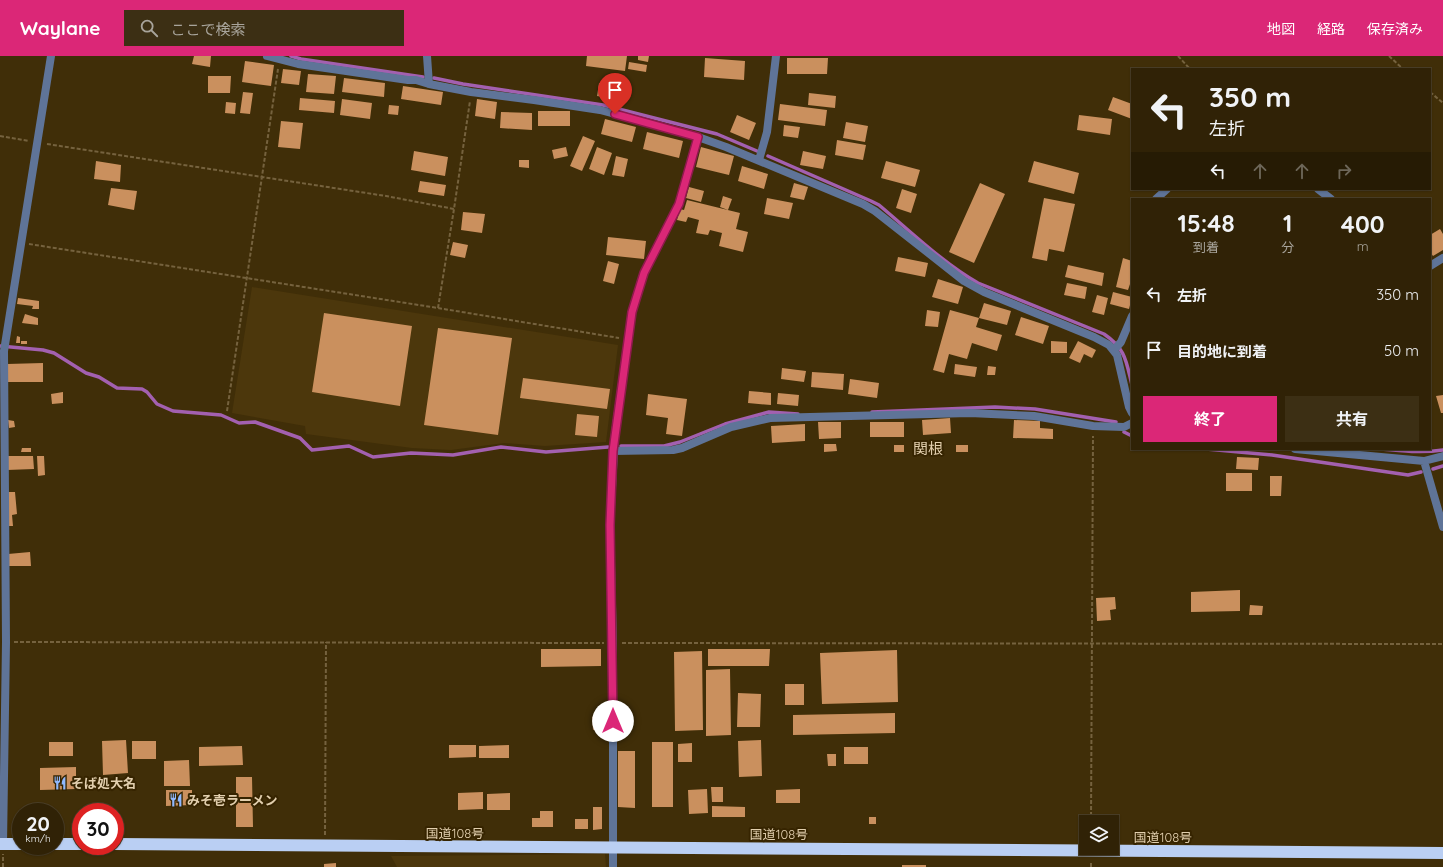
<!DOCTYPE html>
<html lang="ja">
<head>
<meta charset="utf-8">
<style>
  :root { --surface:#302206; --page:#3c2f14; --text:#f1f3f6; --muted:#a8a49b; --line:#4b3f28; --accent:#db2777 }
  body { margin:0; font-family:Quicksand,"Noto Sans JP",sans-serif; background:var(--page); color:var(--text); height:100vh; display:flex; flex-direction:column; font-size:15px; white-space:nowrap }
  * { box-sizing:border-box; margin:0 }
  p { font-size:13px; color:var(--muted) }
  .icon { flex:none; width:22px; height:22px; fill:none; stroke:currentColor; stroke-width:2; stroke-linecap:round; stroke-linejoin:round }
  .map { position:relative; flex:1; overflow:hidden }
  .drawer { position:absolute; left:1131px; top:142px; width:300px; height:252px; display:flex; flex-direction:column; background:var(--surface); border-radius:0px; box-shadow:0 1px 3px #0004,0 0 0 1px var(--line) }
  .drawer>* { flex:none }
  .banner { position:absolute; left:1131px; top:12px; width:300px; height:122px; border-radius:0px; box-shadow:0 1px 3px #0004,0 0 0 1px var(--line); background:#302206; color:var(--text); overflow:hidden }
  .tools { position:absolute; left:1079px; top:759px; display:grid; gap:8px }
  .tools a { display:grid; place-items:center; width:40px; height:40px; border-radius:0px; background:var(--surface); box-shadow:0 1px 3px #0004,0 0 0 1px var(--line); font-size:20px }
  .speed { position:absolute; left:12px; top:747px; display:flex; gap:8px; font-size:20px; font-weight:700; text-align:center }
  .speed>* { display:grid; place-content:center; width:52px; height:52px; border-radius:50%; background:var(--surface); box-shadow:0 1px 3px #0004,0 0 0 1px var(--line); line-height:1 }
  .speed small { font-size:10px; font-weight:400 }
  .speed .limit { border:6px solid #d22; background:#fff; color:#111 }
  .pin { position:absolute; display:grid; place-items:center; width:34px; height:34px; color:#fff; margin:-41px -17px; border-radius:50% 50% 50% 0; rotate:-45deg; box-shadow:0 0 4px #0007 }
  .pin .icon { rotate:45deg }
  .me { position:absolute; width:44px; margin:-22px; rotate:0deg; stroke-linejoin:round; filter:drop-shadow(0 0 3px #0008) }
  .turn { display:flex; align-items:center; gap:14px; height:84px; padding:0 12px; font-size:18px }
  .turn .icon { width:52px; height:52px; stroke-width:2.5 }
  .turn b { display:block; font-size:28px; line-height:34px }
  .lanes { display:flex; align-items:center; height:38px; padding:0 12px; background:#0003; justify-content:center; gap:20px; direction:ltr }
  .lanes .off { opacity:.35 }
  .eta { display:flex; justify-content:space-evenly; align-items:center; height:68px; text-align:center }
  .eta b { font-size:24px; font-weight:700; line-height:28px }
  .action { display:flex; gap:8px; margin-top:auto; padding:8px 12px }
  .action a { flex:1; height:46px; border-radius:0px; background:var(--accent); color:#fff; font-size:16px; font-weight:700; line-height:46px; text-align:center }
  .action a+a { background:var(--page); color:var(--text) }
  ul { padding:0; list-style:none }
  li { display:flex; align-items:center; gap:12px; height:56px; padding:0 12px }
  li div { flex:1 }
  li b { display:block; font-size:15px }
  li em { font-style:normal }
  header { display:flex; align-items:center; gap:24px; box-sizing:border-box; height:56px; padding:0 20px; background:var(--accent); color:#fff }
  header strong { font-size:19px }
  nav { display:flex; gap:22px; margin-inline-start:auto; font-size:14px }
  .search { width:280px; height:36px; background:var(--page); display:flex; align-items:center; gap:10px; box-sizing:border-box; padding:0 14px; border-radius:0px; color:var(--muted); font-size:15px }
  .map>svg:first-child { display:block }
  .built { fill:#4c370c }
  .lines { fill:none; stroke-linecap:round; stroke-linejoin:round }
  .stream { stroke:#a360b0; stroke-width:3.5 }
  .building { fill:#ca905e }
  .path { stroke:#75623e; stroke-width:2; stroke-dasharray:4 2; stroke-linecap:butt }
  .street { stroke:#5f7498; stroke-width:8 }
  .highway { stroke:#bacff3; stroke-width:12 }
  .route-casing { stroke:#8e194d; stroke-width:10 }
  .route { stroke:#db2777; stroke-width:7 }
  .labels { text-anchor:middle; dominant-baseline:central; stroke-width:4; stroke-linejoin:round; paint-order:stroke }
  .poi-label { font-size:13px; font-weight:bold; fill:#e2cfae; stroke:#362400; text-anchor:start }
  .street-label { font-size:13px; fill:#e2cfae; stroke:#362400 }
  .quarter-label { font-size:15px; fill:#e2cfae; stroke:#362400 }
</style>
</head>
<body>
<header>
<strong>Waylane</strong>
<div class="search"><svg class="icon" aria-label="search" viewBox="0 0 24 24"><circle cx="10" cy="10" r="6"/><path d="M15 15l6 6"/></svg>ここで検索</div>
<nav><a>地図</a><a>経路</a><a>保存済み</a></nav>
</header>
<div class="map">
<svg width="1443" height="811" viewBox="0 0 1443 811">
  <rect width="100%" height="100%" fill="#402e08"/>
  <path class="built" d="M252,231l366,58 -12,97 -61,4 -41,-3 -53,7 -39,-2 -106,-14 -1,-8 -73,-13z
    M605,798l1,13h-209l-6,-11z"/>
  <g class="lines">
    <path class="stream" d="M291,0l10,3 122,18
      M434,22l29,6 140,21 114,29 40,17
      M768,100l103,45 8,4c31,26 64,58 99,78l126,51c22,15 22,27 28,51
      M0,290l43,4 11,3 32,20 13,4 18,11 25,1 5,3 10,12 16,7 48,4 18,8 16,-1 45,16 12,12 37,-4 24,11 38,-4 42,2 48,-8 45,5 62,-5
      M872,356l123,-5 40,2 81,13
      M1124,376l8,4
      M621,390h43l16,-4 45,-18 44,-12 29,2
      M1206,393l66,6 136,20 13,-3
      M1379,393c22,2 43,4 64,1
      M1433,413l10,-3"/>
  </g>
  <path class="building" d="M194,0h17l-1,11 -18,-3z
    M587,0h40l-2,15 -39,-5z
    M638,0h11l-1,6 -10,-2z
    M705,2l40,3 -1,19 -40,-3z
    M787,2h41l-1,16h-40z
    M245,5l29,4 -3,21 -29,-4z
    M629,6l18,3 -1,7 -18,-3z
    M283,13l18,2 -2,14 -18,-2z
    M308,18l28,2 -2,18 -28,-2z
    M208,20h23l-1,17h-22z
    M344,22l41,5 -1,14 -42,-5z
    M599,27l12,2 -2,13 -12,-2z
    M403,30l40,6 -2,13 -40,-6z
    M243,36l10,1 -3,21 -10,-1z
    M809,37l27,3 -1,12 -27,-3z
    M1113,41l19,7v15l-24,-9z
    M300,42l35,3 -1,12 -35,-3z
    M342,43l30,4 -2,16 -30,-4z
    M477,43l20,3 -2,17 -20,-3z
    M226,46l10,1 -1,11 -10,-1z
    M780,48l47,6 -2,16 -47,-6z
    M389,49l10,1 -1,9 -10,-1z
    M538,55h32v15h-32z
    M501,56l31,1v17l-32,-2z
    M737,59l19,8 -7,17 -19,-8z
    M1079,59l33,4 -2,16 -33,-5z
    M605,63l31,8 -4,15 -31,-8z
    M281,65l22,2 -3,26 -22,-2z
    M846,66l22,4 -3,16 -22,-4z
    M784,69l16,2 -2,11 -15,-2z
    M647,76l36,9 -4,17 -36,-9z
    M583,80l12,5 -13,30 -12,-5z
    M837,84l29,5 -3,15 -28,-5z
    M566,91l2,9 -14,3 -2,-9z
    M597,91l15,6 -8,22 -15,-6z
    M701,91l33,9 -5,19 -33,-8z
    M414,95l34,6 -3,19 -34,-6z
    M803,95l23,5 -3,13 -23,-4z
    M616,100l12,3 -4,18 -12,-2z
    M519,104h10v8l-10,-1z
    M96,105l25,4 -1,17 -26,-3z
    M886,105l34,9 -5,17 -34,-9z
    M1034,105l45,12 -5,21 -46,-12z
    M742,110l26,8 -4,15 -26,-8z
    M420,125l26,4 -2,11 -26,-4z
    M794,127l14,4 -4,13 -14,-3z
    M980,127l25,11 -31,69 -25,-11z
    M689,131l15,4 -3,11 -15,-4z
    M111,132l26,3 -3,19 -26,-5z
    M902,133l15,5 -6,19 -15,-5z
    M723,140l9,3 -4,11 -8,-3z
    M767,142l26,5 -4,16 -25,-5z
    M1044,142l31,6 -11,48 -15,-3 -2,12 -15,-3z
    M687,144l53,13 -4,16 12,3 -5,20 -24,-6 3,-13 -12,-3 -2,5 -12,-2 3,-13 -11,-3 -2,5 -9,-2 3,-11 4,1z
    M463,156l22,2 -3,19 -21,-3z
    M1440,173l3,5v16l-10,6 -3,-4v-17z
    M608,181l38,4 -2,18 -38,-4z
    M453,186l15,3 -3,13 -15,-3z
    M898,201l30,6 -3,14 -30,-6z
    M1123,202l9,3v17l-4,12 -12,-3z
    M608,205l11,3 -5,20 -11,-3z
    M1068,209l36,8 -2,13 -37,-9z
    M938,223l25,8 -5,17 -26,-7z
    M1067,227l20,4 -2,12 -21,-4z
    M1113,236l19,5 -3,12 -19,-5z
    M1097,239l11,3 -4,17 -12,-3z
    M18,242l21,3v8h-7l1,-3 -16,-2z
    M984,247l27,8 -4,14 -28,-7z
    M927,254l13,2 -2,15 -13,-1z
    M950,254l29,8 -3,9 26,8 -5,16 -25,-8 -5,16 -18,-5 -5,19 -11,-3z
    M324,257l88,13 -12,80 -88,-14z
    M25,258l13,4v7l-16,-2z
    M1021,261l28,9 -6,18 -28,-9z
    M438,272l74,10 -14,97 -74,-10z
    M17,280l3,1v6h-4z
    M21,285h6v3h-6z
    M1051,285l16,1v11h-16z
    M1078,285l18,9 -4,8 -8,-4 -4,9 -11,-5z
    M43,307v19h-35l-1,-18z
    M955,308l22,3 -2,10 -21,-3z
    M988,310l8,1 -1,8h-8z
    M782,312l24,3 -2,11 -23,-3z
    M812,316l32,2 -1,16 -32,-3z
    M523,322l87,11 -3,20 -87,-11z
    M850,323l29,4 -2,15 -29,-4z
    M749,335l22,2v12l-23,-2z
    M63,336v11l-11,1 -1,-10z
    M778,337l21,2 -1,11 -21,-2z
    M648,338l39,5 -5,37 -16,-2 2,-16 -22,-3z
    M1443,339v18h-2l-5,-17z
    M577,358l22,2 -2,21 -22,-2z
    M950,362l1,15 -28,2 -1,-15z
    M8,364l6,1 1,6 -6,1z
    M1014,364l26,1v7l13,1v10l-40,-1z
    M818,366h23v16l-22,1z
    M870,366h34v15h-34z
    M805,368v17l-33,2 -1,-17z
    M824,388h12l1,7 -13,1z
    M894,389h10v7h-10z
    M956,389h12v7h-12z
    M22,392h9v4h-10z
    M7,400h26l1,13 -27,1z
    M37,400h7l1,19 -7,1z
    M1237,401l22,1 -1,12 -22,-1z
    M1226,417h26v18h-26z
    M1270,420h12l-1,20h-11z
    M7,436h8l2,22 -5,1 1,11h-6z
    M30,496l1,14h-23v-12z
    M1240,534v21l-49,1v-20z
    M1115,541l1,12 -6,1 1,10 -14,1 -1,-23z
    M1250,549l13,1 -1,9h-13z
    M541,593h60v17l-60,1z
    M708,593h62l-1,17h-61z
    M897,594l1,52 -76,2 -2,-51z
    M702,595l1,79 -28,1 -1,-79z
    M730,613l1,66 -25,1v-66z
    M785,628h19v21h-19z
    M738,637l23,1 -1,33h-23z
    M895,657v20l-102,2v-20z
    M592,661h11l1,12 -11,1z
    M126,684l2,33 -25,2 -1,-34z
    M761,684l1,36 -23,1 -1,-36z
    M132,685h24v18h-24z
    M49,686h24v14h-24z
    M652,686h21v65h-21z
    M692,687v19h-14v-18z
    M449,689h27v12l-27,1z
    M509,689v13h-30v-12z
    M242,690l1,19 -44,1v-19z
    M844,691h24v17h-24z
    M618,695h17v57l-17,-1z
    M827,698h9v12h-8z
    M189,704l1,26h-26v-25z
    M76,711v22l-36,1v-22z
    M236,721h16l1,50h-17z
    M711,731h12v15h-11z
    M707,733l1,24 -19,1 -1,-24z
    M800,733v14h-24v-13z
    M166,734h26v15l-26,1z
    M483,736v17l-25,1v-17z
    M510,737v17h-23v-16z
    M712,750l33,1v10h-33z
    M593,751h9v22l-9,1z
    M540,755h13v16h-21v-9h8z
    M869,761h7v7h-7z
    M575,763h13v10h-13z
    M336,807v4h-12v-3z
    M902,809h24v2h-24z"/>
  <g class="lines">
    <path class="path" d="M1178,0l12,13
      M1389,0l14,13
      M1430,36l13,11
      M0,80l29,5
      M47,88l339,52 68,13
      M29,188l409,64 181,30
      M438,252l16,-99 16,-108
      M227,355l51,-342
      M14,586l590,1
      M622,587l821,1
      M1091,766l2,-386
      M325,779l1,-193
      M3,811v-13
      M1091,811v-6"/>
    <path class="street" d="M267,0l31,8 110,16h8l13,4 42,8 63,8 66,10 60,16 38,11 28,10 137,57 12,7 89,70 20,11 110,45 15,8 8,10 12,52 3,6
      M427,0l2,28
      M759,104l8,-28 9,-76
      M1318,133l13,10
      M1156,143l11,-10
      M1430,210l13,-8
      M1114,294l7,-8 11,-26
      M1295,393l129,12 19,-5
      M613,395l60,-1 9,-2 49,-21 39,-9 200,-5 64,3 59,10 31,1 8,-4
      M1424,405l19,66
      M3,788l3,-202 -2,-291 47,-295
      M613,811v-224l-3,-118 5,-92 17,-121 12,-39 35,-69 19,-67"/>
    <path class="highway" d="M0,788h21
      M55,788h26
      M115,788l1328,9"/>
  </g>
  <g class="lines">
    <g class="route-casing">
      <path id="route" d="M613,665l-3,-196 3,-74 19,-139 12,-39 35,-69 19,-67 -83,-23"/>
    </g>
    <use href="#route" class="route"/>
  </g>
  <defs>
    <g id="restaurant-bare" transform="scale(1.08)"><path d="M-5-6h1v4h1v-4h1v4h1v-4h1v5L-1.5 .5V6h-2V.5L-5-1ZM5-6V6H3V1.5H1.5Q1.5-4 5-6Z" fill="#90b8fd" stroke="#362400" stroke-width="2.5" paint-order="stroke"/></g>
  </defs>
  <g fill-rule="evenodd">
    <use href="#restaurant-bare" x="60" y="727"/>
    <use href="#restaurant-bare" x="176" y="744"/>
  </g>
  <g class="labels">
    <g class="poi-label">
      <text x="71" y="727">そば処大名</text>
      <text x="187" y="744">みそ壱ラーメン</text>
    </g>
    <g class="street-label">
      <text x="455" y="777">国道108号</text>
      <text x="779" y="778">国道108号</text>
      <text x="1163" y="781">国道108号</text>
    </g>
    <g class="quarter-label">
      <text x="928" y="392">関根</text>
    </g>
  </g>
</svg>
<div class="tools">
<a><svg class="icon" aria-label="layers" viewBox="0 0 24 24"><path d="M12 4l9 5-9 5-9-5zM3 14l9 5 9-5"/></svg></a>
</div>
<div class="speed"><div>20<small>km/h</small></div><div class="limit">30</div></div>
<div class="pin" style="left:615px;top:58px;background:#d93025"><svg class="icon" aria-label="arrive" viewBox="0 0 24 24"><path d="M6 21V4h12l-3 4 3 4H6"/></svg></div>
<svg class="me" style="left:613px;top:665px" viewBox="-20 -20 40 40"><circle r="19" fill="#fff"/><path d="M0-13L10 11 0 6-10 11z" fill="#db2777"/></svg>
<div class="banner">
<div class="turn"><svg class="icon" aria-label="left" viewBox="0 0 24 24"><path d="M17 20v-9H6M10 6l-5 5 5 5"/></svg><div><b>350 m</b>左折</div></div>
<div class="lanes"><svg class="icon" aria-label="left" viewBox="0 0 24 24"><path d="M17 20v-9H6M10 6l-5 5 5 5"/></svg><svg class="icon off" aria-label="ahead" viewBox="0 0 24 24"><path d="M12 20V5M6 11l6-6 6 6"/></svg><svg class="icon off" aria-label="ahead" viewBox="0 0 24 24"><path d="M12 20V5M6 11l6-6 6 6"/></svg><svg class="icon off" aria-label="right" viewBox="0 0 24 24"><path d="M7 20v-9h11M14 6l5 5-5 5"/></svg></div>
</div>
<section class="drawer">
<div class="eta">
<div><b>15:48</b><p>到着</p></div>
<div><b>1</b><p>分</p></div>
<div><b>400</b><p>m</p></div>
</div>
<ul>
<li><svg class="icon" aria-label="left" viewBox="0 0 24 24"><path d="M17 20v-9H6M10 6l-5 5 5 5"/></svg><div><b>左折</b></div><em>350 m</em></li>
<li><svg class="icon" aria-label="arrive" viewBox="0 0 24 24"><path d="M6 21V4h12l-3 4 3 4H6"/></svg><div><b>目的地に到着</b></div><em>50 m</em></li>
</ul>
<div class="action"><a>終了</a><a>共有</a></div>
</section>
</div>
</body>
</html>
